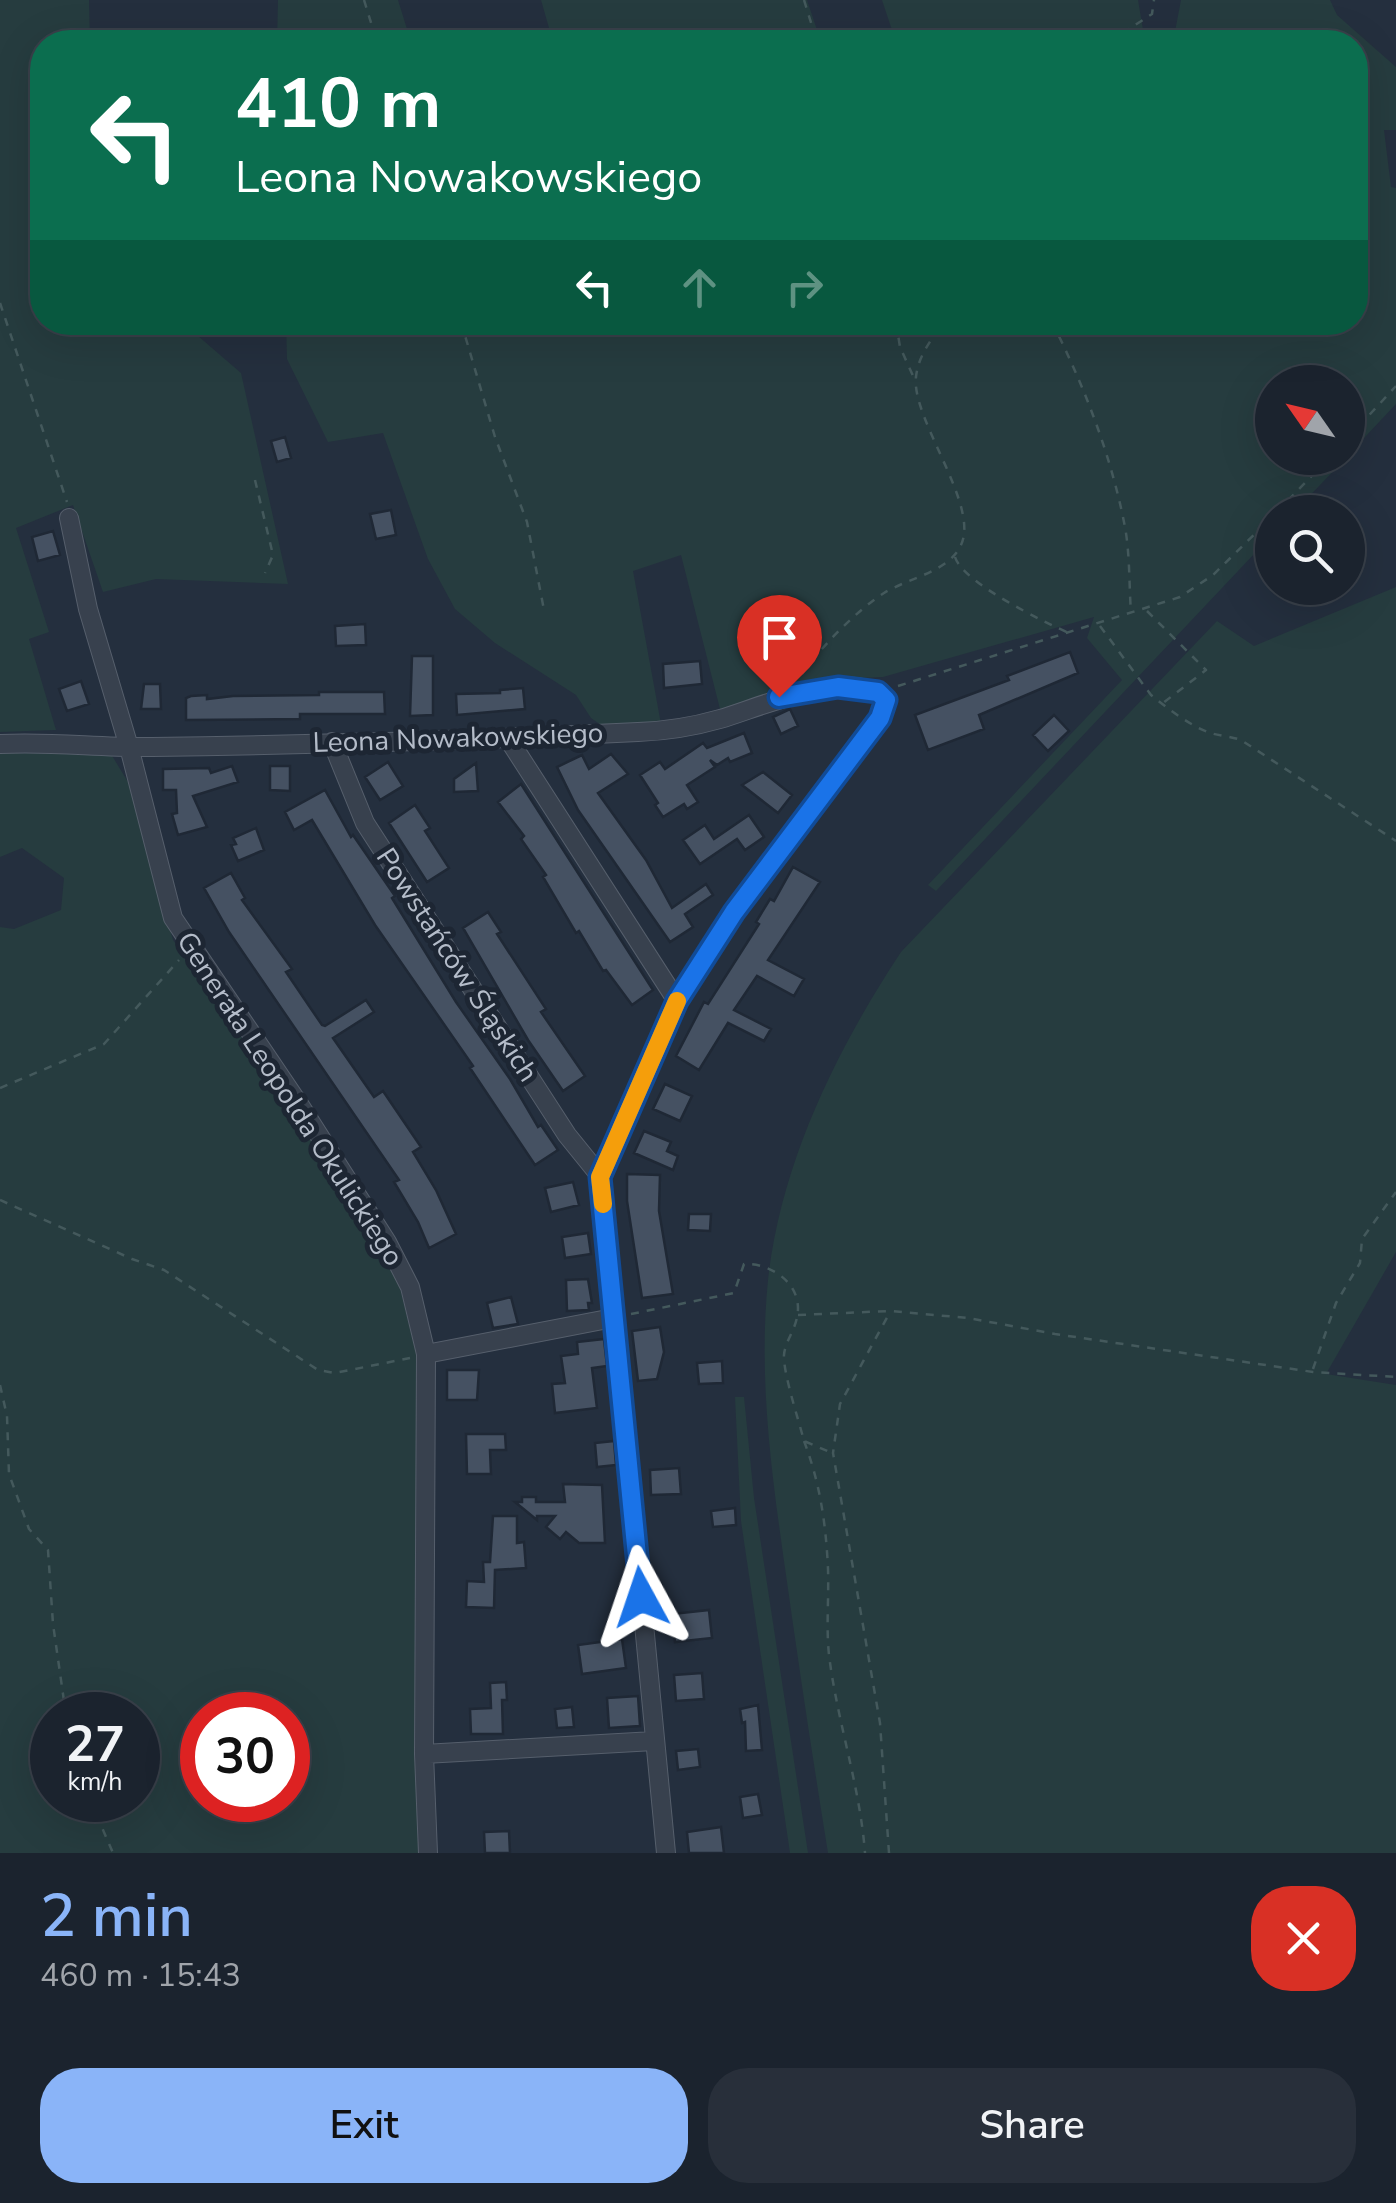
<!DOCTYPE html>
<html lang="en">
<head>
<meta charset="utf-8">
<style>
  :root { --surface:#1b232e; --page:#282f3a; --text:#f1f3f6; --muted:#a0a4aa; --line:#39404a; --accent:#8ab4f8 }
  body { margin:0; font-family:"Nunito Sans",sans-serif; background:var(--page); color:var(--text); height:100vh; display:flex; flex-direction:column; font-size:38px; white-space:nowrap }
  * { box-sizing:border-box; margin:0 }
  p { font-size:32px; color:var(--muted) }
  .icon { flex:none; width:55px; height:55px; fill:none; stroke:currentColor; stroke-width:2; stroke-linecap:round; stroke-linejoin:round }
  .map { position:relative; height:1853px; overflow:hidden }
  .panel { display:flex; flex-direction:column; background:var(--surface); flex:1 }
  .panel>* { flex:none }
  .top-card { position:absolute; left:30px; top:30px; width:1338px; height:305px; border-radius:40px; box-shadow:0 10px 40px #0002,0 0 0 2px var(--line); background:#0b6e4f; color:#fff; overflow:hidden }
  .needle { width:65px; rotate:304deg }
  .buttons { position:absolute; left:1255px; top:365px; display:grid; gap:20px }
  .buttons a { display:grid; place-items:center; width:110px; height:110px; border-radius:50%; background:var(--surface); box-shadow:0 10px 40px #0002,0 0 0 2px var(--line); font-size:50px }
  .speed { position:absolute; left:30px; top:1692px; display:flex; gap:20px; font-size:50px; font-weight:700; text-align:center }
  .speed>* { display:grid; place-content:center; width:130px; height:130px; border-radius:50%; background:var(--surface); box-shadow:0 10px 40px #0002,0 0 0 2px var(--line); line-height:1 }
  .speed small { font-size:25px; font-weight:400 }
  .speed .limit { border:15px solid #d22; background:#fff; color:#111 }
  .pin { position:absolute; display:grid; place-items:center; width:85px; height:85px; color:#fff; margin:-102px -42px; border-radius:50% 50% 50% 0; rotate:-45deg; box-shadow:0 0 10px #0007 }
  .pin .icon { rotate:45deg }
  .me { position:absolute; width:110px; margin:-55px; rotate:355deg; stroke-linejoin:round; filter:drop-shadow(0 0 8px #0008) }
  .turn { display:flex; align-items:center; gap:35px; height:210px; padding:0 40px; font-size:45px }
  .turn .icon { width:130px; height:130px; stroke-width:2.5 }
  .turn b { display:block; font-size:70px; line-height:85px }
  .lanes { display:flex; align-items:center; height:95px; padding:0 40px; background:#0003; justify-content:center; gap:50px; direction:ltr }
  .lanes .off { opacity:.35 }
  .round { display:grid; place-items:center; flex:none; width:105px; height:105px; border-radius:40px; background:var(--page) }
  .overview { display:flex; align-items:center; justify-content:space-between; height:170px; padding:0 40px }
  h1 { font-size:60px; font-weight:600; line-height:75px; color:var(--accent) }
  .cta { display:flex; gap:20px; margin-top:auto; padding:20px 40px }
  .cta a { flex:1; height:115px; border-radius:40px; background:var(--accent); color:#111; font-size:40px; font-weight:600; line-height:115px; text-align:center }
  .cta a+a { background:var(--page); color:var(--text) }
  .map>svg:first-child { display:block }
  .green { fill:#263c3f; fill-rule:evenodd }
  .building { fill:#455162; stroke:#1f2835; stroke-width:2.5 }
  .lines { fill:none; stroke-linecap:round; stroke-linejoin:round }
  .minor-casing { stroke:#565f6c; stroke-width:20 }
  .path { stroke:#44595c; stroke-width:2.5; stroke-dasharray:8 8; stroke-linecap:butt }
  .minor { stroke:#38414e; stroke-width:18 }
  .route-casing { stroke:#114b97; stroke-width:25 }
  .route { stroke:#1a73e8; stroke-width:18 }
  .slow { stroke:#f59e0b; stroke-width:18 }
  .labels { text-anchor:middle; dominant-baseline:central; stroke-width:10; stroke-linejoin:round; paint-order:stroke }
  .street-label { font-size:28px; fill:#b4bcc9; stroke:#1d2633 }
</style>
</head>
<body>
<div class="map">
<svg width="1396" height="1853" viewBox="0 0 1396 1853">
  <rect width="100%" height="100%" fill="#242f3e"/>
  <path class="green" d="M0,0h89l1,42h-48v280l141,1 58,50 47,211 -132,-5 -53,13 -30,-87 -57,23 33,104 -20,7 27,91 -56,2z
    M278,0h120l13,42h-134z
    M541,0h266l14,42h-268z
    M882,0h256l7,42h-249z
    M1181,0h149l7,15 59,52v63h-12l7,57 5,1v216l-48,51v-73h-76v76h74l-52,54h-22v23l-336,356 -8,-6 194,-205 -35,-42 7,-21 -211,60 -45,2 -39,8 -79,22 -39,-154 -48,16 28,153 -57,3 -13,-9 -15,-23 -81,-52 -40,-34 -27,-50 -45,-126 -55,9 -41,-83 -1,-36 1069,-1v-280h-182z
    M1396,587v665l-70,122 70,11v468h-568c-15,-93 -29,-185 -42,-278 -14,-98 -28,-196 -18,-295 13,-118 69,-231 133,-328l316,-331 37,25z
    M0,753l111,1 17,28 45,158 125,178 100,162 19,76 2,419 3,78h-422v-926l14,2 47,-19 3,-32 -42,-30 -22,9zM52,1715h86v85h-86zM202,1715h86v85h-86z
    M735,1397h9l10,101 54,355h-18l-49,-332z"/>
  <path class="building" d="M285,437l6,21 -14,4 -6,-21z
    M391,510l5,25 -20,4 -6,-25z
    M53,531l7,24 -22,6 -6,-24z
    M365,624l1,21 -30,1 -1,-20z
    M1070,652l8,21 -99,42 5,14 -56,21 -13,-35 94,-35 -2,-4z
    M412,656h21v59l-23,1z
    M700,661l2,23 -38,4 -1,-24z
    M81,681l8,23 -22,7 -8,-22z
    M144,684h16l1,25h-20z
    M523,688l2,21 -68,6 -1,-21 44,-1v-3z
    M319,692h65l1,22h-85v5l-114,1v-22l5,-2 16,-1v4l26,-3 86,-1z
    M790,709l8,17 -17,8 -8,-17z
    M1054,715l15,16 -21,20 -15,-16z
    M744,733l8,20 -22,9 -2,-4 -11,7 -7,-5 5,7 -28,18 11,17 -11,7 -3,-5 -21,13 -8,-12 3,-2 -18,-28 20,-13 5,7 38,-26 4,5z
    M611,754l17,20 -30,19 48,67 26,48 34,-24 7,11 -28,19 8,13 -23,15 -92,-132 -21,-43 25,-12 7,14z
    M388,762l15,24 -23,14 -15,-23z
    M476,763l2,28 -24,1v-13z
    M232,766l6,16 -45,14 14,31 -29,8 -6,-21 5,-1 -1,-23h-13v-21l46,-1 2,5z
    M270,766h20v25l-20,-1z
    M763,772l29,23 -14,18 -36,-28z
    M521,784l132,206 -21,15 -26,-35 -3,1 -24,-40 -3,2 -33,-56 3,-2 -25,-36 3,-3 -26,-34z
    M325,790l26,47 2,-2 42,61 -3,2 64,104 54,77 28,48 3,-2 17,25 -23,15 -65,-97 3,-2 -98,-141 -63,-105 -18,10 -9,-18z
    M415,805l15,23 -5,3 24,37 -22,14 -38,-59z
    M749,815l15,22 -19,13 -8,-11 -37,25 -17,-24 22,-15 9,14z
    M256,828l8,22 -26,11 -7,-16 5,-1 -3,-6z
    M793,867l27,15 -52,78 36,19 -10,17 -37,-20 -23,34 37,19 -7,12 -36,-18 -29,47 -23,-14 28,-54 4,2 51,-80 -3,-2 14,-23 4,2z
    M231,873l14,25 -3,2 50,69 -6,3 36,53 3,1 41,-26 8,12 -41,26 41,59 9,-6 38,56 -8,5 23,38 20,44 -27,14 -11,-26 -24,-40 5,-2 -170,-248 -25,-44z
    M488,912l13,20 -4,2 49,75 -5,3 44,64 -22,15 -35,-51 -65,-112z
    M665,1084l27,12 -12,25 -27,-12z
    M644,1131l27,11 -4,9 11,5 -5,14 -39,-17z
    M627,1174l33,1 -1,36 14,83 -31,4 -15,-97z
    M573,1182l6,23 -28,7 -6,-24z
    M689,1214h22l-1,17 -22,-1z
    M588,1233l3,21 -26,4 -3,-21z
    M588,1279l4,24h-4l1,7 -22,1 -1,-31z
    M511,1297l7,27 -25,4 -6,-25z
    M660,1327l4,25 -7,27 -19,2 -6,-50z
    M604,1339l3,27 -15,2 5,40 -42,5 -3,-29 13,-1 -4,-27 17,-2 -1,-12z
    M722,1361l1,22 -24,1 -2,-21z
    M447,1370h32l-2,30h-30z
    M466,1434h39l1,16h-16l1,24h-24z
    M614,1441l2,24 -19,2 -2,-24z
    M679,1468l2,26 -30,1 -1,-25z
    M563,1484l39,1 3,58h-26l-13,-11 -6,7 -14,-12 9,-11h-18v4l-22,-18h7v-5h14v5h29z
    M735,1508l1,17 -23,2 -2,-16z
    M493,1516h24v27l7,-1 2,26 -31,2 -1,38 -28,-1 1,-26 17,1 -1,-20h7z
    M709,1610l3,28 -37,4 -3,-28z
    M622,1639l4,29 -44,6 -4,-29z
    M702,1673l2,26 -28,2 -2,-26z
    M506,1682l1,18h-5l1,34h-32l-1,-25 21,-1 -1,-25z
    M638,1696l2,30 -31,2 -2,-30z
    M758,1705l4,45 -16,1 -1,-29 -3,1 -2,-14z
    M572,1707l2,20 -17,1 -2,-19z
    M698,1749l2,18 -22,3 -2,-19z
    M758,1794l4,21 -19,3 -3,-21z
    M721,1827l3,26h-35l-2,-21z
    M509,1831l1,22h-25l-1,-21z"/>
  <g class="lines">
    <g class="minor-casing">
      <path id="minor" d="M69,518l19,91 41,138 44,171 128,189 86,135 23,45 16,67 -2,400 4,99
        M509,740l168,261
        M332,742l33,81 202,312 34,42
        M0,744c51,-3 101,4 152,3 162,-2 324,-7 486,-15 29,-1 54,-5 82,-13 39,-11 132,-54 166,-19l-6,19 -146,193 -57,89 -76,176 65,676
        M426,1354l187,-36
        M424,1754l230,-13"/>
    </g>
    <path class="path" d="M364,0l13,42
      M804,0l13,42
      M1109,42l43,-28 2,-14
      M0,303l67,199
      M461,322l34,115 32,85 17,88
      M896,322l4,25 14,31
      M1052,322c33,66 59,133 73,205 5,28 4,58 6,86
      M1348,438l48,-52
      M255,480l18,75 -8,18
      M1277,512l52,-54
      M955,557c8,26 89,65 116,77
      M1147,611l59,59 -43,33
      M1100,626l51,69c16,13 38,30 57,37 10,4 22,4 33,8l155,101
      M802,674c19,-27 54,-63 82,-81 24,-15 65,-21 77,-48 19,-40 -50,-126 -45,-168 2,-21 16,-38 27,-55
      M898,686l282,-89 33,-22 59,-58
      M0,1088l104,-44 75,-84
      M0,1200l132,59 32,11 154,100 17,3 75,-15
      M631,1314l103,-21 10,-29c28,-1 60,21 53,53 -2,13 -12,25 -13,38 -1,18 15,66 20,86l28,12
      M798,1315l92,-4 78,7 87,16 258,38 83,5
      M1313,1369l23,-66 24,-40 2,-24 34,-47
      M0,1385l7,31 2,58 20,55 19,21 5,74 13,91
      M804,1441c16,42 22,83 24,128 1,29 -2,57 1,86 8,66 31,131 36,198
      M90,1800l23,53
      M889,1853l-9,-130 -47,-270 7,-49 50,-92"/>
    <use href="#minor" class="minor"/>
  </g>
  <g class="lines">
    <g class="route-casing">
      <path id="route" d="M641,1597l-41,-420 77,-176 57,-89 146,-194 6,-18 -8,-8 -40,-5 -59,10"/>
    </g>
    <use href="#route" class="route"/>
    <path class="slow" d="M603,1204l-3,-27 77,-176"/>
  </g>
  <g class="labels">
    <g class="street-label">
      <text transform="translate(458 738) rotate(-2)">Leona Nowakowskiego</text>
      <text transform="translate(457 965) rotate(57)">Powstańców Śląskich</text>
      <text transform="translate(290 1099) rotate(57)">Generała Leopolda Okulickiego</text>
    </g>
  </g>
</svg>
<div class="buttons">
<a><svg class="needle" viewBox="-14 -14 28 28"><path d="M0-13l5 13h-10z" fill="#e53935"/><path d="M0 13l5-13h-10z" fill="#a0a4aa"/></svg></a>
<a><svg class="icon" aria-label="search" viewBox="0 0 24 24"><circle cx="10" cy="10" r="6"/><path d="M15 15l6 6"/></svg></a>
</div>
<div class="speed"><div>27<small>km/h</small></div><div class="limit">30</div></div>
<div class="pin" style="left:779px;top:697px;background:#d93025"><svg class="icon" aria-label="arrive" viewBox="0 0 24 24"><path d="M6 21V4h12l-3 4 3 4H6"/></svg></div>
<svg class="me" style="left:641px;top:1597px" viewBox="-20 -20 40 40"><path d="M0-17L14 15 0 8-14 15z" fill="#1a73e8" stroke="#fff" stroke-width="4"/></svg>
<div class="top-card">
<div class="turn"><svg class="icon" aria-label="left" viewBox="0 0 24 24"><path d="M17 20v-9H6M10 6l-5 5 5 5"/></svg><div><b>410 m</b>Leona Nowakowskiego</div></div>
<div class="lanes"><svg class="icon" aria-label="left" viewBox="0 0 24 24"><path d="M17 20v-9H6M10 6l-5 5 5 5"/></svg><svg class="icon off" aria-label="ahead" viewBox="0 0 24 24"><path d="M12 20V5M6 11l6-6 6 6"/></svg><svg class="icon off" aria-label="right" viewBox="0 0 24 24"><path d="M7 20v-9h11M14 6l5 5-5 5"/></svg></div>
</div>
</div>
<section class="panel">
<div class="overview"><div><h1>2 min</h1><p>460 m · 15:43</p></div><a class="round" style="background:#d93025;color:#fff"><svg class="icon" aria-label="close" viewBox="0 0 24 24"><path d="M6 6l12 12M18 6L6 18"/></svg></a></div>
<div class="cta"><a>Exit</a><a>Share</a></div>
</section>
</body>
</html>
